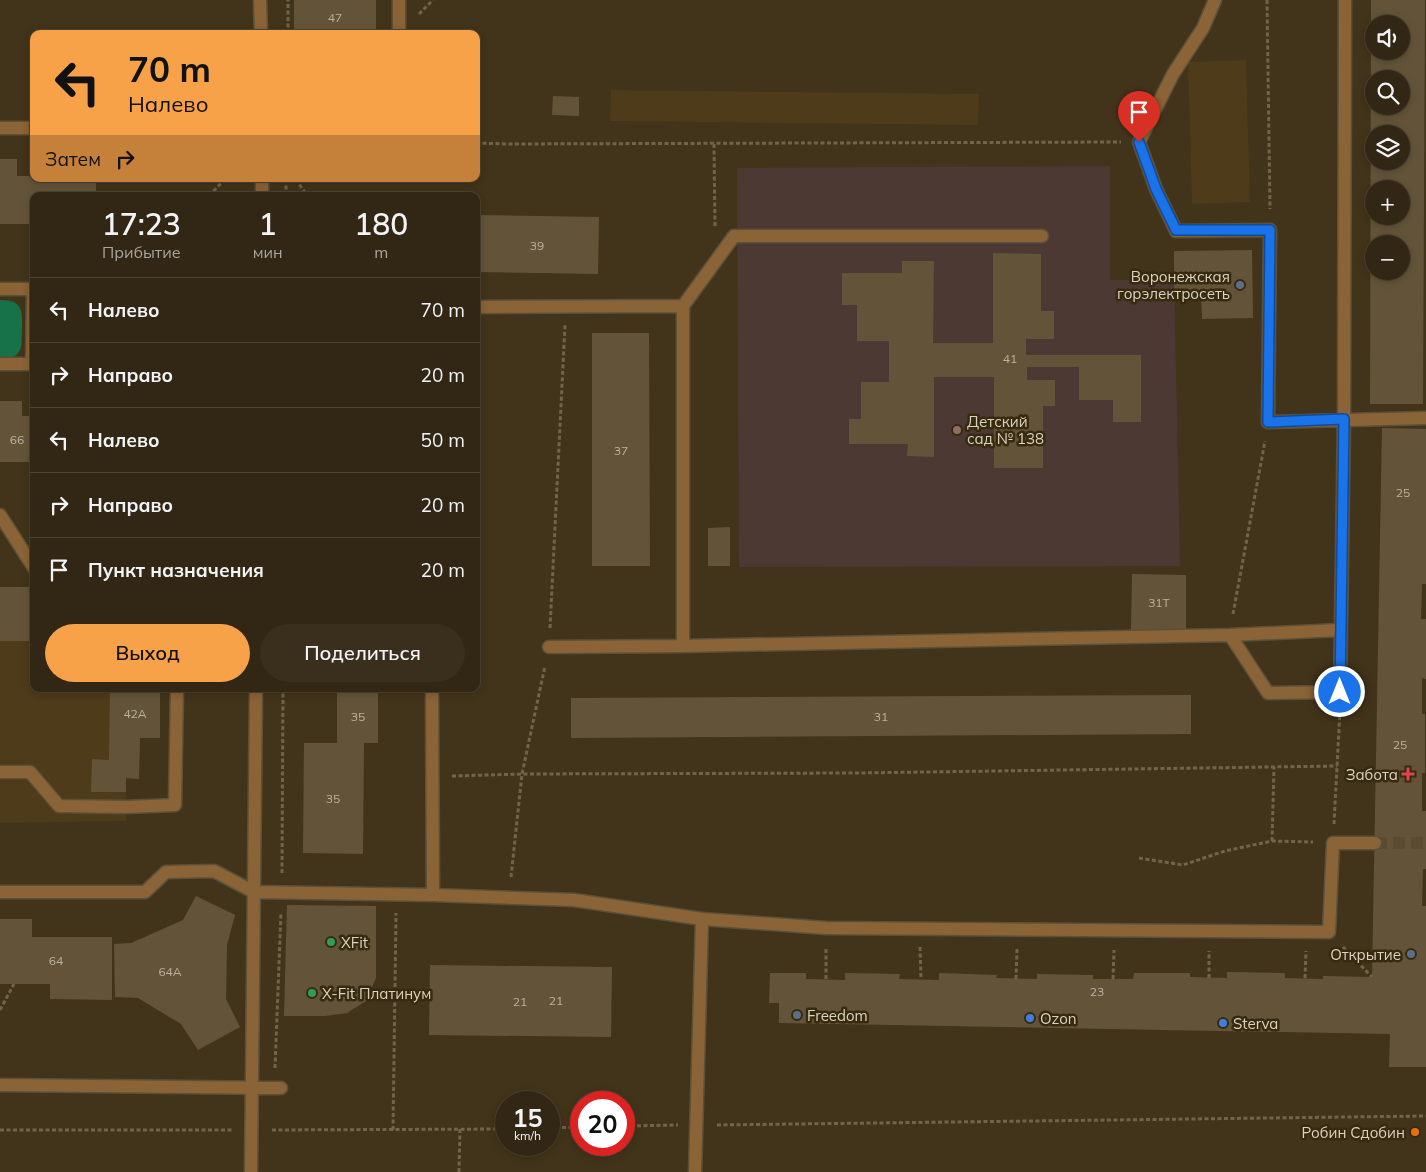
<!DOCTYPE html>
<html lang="ru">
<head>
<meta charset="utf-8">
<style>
  :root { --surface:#322714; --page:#3a2f1d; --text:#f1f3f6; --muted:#a8a5a0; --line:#4d4434; --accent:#f7a148 }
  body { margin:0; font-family:Mulish,sans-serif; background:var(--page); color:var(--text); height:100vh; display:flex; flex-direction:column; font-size:19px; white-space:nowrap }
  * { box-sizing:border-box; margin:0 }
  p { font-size:16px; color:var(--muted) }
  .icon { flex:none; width:28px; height:28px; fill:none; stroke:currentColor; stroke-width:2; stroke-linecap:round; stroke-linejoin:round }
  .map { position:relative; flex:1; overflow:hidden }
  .sheet { position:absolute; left:30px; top:192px; width:450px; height:500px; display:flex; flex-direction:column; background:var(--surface); border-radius:10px; box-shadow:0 2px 8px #0003,0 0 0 1px var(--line) }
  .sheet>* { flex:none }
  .top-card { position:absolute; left:30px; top:30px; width:450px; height:152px; border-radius:10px; box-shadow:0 2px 8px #0003,0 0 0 1px var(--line); background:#f7a148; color:#111; overflow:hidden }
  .fabs { position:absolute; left:1365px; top:15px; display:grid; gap:10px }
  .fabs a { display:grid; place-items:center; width:45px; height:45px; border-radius:50%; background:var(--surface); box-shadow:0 2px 8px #0003,0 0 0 1px var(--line); font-size:25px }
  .speed { position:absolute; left:495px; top:1091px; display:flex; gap:10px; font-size:25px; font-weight:700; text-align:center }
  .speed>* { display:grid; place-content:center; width:65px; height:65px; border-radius:50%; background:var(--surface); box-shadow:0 2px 8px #0003,0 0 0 1px var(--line); line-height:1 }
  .speed small { font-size:12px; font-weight:400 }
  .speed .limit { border:8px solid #d22; background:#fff; color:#111 }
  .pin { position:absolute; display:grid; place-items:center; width:42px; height:42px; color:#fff; margin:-51px -21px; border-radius:50% 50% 50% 0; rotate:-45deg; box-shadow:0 0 5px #0007 }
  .pin .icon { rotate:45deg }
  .me { position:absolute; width:55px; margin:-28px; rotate:0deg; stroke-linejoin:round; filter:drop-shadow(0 0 4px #0008) }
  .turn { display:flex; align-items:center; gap:18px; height:105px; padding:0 15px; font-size:22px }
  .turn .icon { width:65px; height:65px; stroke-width:2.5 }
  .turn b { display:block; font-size:35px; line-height:42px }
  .then { display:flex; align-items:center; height:48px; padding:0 15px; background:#0003; gap:10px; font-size:19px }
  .eta { display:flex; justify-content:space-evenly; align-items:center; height:85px; text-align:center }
  .eta b { font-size:30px; font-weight:600; line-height:35px }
  .cta { display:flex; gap:10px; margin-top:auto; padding:10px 15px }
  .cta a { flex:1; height:58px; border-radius:30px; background:var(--accent); color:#111; font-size:20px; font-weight:600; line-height:58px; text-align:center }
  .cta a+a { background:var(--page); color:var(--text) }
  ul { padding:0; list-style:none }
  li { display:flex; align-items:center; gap:15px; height:65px; padding:0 15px; border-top:1px solid var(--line) }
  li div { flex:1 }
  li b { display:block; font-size:19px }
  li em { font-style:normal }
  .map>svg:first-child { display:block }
  .built { fill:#4d3b19 }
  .education { fill:#4d3934 }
  .green { fill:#177249 }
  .building { fill:#635439; fill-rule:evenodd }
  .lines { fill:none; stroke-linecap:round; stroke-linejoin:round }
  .minor-tunnel { stroke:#594c33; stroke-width:12; stroke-dasharray:12 6; stroke-linecap:butt }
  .minor-casing { stroke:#5d5038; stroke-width:15 }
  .path { stroke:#70644d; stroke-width:3; stroke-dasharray:4 2.5; stroke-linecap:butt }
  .minor { stroke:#8a6337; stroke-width:12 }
  .route-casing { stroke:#114b97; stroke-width:12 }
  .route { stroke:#1a73e8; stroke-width:9 }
  .service-dot { fill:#5c6f8a; stroke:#382a0f; stroke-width:2 }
  .education-dot { fill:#8d6e63; stroke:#382a0f; stroke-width:2 }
  .health-dot { fill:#e0444e; stroke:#382a0f; stroke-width:2 }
  .leisure-dot { fill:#2e9e5b; stroke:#382a0f; stroke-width:2 }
  .shop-dot { fill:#3f7fe0; stroke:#382a0f; stroke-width:2 }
  .food-dot { fill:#e8710a; stroke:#382a0f; stroke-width:2 }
  .labels { text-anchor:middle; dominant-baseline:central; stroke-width:5; stroke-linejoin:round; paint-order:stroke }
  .number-label { font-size:12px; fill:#bcb2a0 }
  .poi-label { font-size:15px; fill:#dad2c2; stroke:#382a0f; text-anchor:start }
</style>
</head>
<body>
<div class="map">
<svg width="1426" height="1172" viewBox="0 0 1426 1172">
  <rect width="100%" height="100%" fill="#42341a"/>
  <path class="built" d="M1246,60l4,142 -58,2 -4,-142z
    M611,90l368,4 -1,31 -368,-4z
    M0,587h34v102h126v49h-20l-1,41h-13v42l-126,2z"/>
  <path class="education" d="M1110,166v114h64l6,286 -441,1 -2,-399z"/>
  <path class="green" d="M0,300c25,0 22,13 22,33 -1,6 1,14 -4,20 -4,6 -11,5 -18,5z"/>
  <path class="building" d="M294,0h82v34h-82z
    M1371,0h54l-2,404h-53zM1374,24h27v27h-27zM1374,79h27v27h-27zM1374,134h27v27h-27zM1374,189h27v27h-27zM1374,244h27v27h-27z
    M553,96l26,1v19l-27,-1z
    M0,159h17v17h17v3h62v17h-62v28h-34z
    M476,215l123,2 -1,57 -122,-2z
    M1252,250l1,68 -51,1 -1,-26 -27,1v-43z
    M993,253l48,1v57h13v28h-28v16h115v67h-28v-22h-34v-33h-52v13h28v26h-12v62h-49v-91h-60v80l-27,-1 1,-12h-59v-25h12v-37h28v-41h-32v-36h-15v-32h60v-12h32l-1,82h60z
    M592,333h57l1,233h-58z
    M0,401h22v15h12v46h-34z
    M1382,428l44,1v155h-4l-1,35h5v60l-4,-1v36h3v59h-3v38h4v58h-3l-1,37h4v161h-37l1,-33 -611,-11v-20h-10l1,-30h36v6l39,1v-7l55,1 -1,5 40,1v-7l58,2 -1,3 41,1v-5l56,1v4h40l1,-6h56v4l37,1v-6l58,1v5l38,1v-3l49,1z
    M730,527v39h-22v-38z
    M1132,574l54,1v55h-55z
    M0,587h34v54h-34z
    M110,689h50v49h-20l-1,41 -13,-1v14h-35l1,-33 17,1z
    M337,689h41v54h-14l-1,111 -60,-1 1,-110h33z
    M1191,695v39l-620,4v-40z
    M196,896l39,19 -8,30 -1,54 14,28 -42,23 -17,-26 -43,-26 -23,-1 -1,-53 17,-1 52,-23z
    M287,905l89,1v72l-10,23 -19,12 -22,3h-41z
    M0,919h32v18h80v63l-62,-1v-15h-50z
    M430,965l182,2 -1,70 -182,-2z"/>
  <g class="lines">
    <path class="minor-tunnel" d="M1375,843h51"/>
    <g class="minor-casing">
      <path id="minor" d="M260,0l1,34
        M1215,0l-12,28 -30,46 -34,68 17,47 20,42 94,-1 -2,192 158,-4
        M399,34v-34
        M0,128h34
        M262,196v-17
        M0,289h33l-1,75h-32
        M683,306l51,-70h308
        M476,307l207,-1v340
        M0,515l34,53
        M1230,635l110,-5
        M549,647l134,-1 547,-11 38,58 72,-1 4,-273 1,-419
        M432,689l1,206 141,5 128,19
        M0,772h30l29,34 67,1 49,-2 2,-116
        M0,892h145l21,-20 48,-1 40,21 179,3
        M0,1085l281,3
        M251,1172l5,-483
        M695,1172l7,-253 124,9 503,4 4,-89h42"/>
    </g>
    <path class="path" d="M1267,0l3,209
      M419,14l14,-14
      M288,34v-34
      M476,143l33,1 612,-2
      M714,144l1,84
      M296,179l11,17
      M209,196l16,-17
      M286,196v-17
      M1233,614l32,-173
      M550,628l15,-303
      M452,776l70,-2 335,-1 480,-7
      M1334,824l6,-114
      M1272,841l2,-74
      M1139,858l44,7 42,-14 47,-10 41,1
      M282,873l1,-184
      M511,877l11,-103 23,-108
      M920,947l1,32
      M1343,947l29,30
      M1209,978v-27
      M1305,978l1,-27
      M826,979v-32
      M1016,979l1,-30
      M1113,979l1,-29
      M0,1010l14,-26
      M275,1068l6,-156
      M717,1125l709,-9
      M624,1126l54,-1
      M549,1128l32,-1
      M0,1130h233
      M272,1130l234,-1
      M393,1130l3,-217
      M459,1172l1,-43"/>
    <use href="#minor" class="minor"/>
  </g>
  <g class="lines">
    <g class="route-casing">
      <path id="route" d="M1139,142l17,47 20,41h94l-2,192 76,-3 -4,273"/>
    </g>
    <use href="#route" class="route"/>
  </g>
  <g class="service-dot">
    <circle cx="1240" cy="285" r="5"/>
    <circle cx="1411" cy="954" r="5"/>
    <circle cx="797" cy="1015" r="5"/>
  </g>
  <circle class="education-dot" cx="957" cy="430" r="5"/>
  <path class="health-dot" d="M1405.5 766.5h5v5h5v5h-5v5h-5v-5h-5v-5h5z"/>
  <g class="leisure-dot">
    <circle cx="331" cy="942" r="5"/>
    <circle cx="312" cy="993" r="5"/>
  </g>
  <g class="shop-dot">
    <circle cx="1030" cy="1018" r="5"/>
    <circle cx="1223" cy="1023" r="5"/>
  </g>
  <circle class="food-dot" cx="1415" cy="1132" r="5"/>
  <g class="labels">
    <g class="number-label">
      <text x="335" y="17">47</text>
      <text x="537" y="245">39</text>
      <text x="1010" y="358">41</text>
      <text x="17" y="439">66</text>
      <text x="621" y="450">37</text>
      <text x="1403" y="492">25</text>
      <text x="1159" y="602">31Т</text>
      <text x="135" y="713">42А</text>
      <text x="358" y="716">35</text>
      <text x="881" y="716">31</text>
      <text x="1400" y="744">25</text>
      <text x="333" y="798">35</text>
      <text x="56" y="960">64</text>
      <text x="170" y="971">64А</text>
      <text x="1097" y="991">23</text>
      <text x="556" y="1000">21</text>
      <text x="520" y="1001">21</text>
    </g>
    <g class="poi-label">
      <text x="1230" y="276" text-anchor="end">Воронежская<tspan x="1230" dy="17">горэлектросеть</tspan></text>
      <text x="967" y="421">Детский<tspan x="967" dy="17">сад № 138</tspan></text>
      <text x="1398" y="774" text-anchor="end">Забота</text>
      <text x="341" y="942">XFit</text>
      <text x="1401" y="954" text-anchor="end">Открытие</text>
      <text x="322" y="993">X-Fit Платинум</text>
      <text x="807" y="1015">Freedom</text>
      <text x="1040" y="1018">Ozon</text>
      <text x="1233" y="1023">Sterva</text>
      <text x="1405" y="1132" text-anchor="end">Робин Сдобин</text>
    </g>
  </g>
</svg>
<div class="fabs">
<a><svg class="icon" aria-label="sound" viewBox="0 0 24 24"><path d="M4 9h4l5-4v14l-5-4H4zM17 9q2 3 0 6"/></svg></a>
<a><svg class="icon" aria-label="search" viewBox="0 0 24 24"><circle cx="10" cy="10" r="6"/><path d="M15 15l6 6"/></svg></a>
<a><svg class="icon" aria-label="layers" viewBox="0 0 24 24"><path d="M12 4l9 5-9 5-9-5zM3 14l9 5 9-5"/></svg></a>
<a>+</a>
<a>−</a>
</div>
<div class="speed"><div>15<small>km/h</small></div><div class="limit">20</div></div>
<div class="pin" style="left:1139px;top:142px;background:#d93025"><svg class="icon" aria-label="arrive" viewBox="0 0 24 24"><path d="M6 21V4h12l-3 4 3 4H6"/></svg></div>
<svg class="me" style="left:1340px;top:692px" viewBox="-20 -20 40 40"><circle r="17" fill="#1a73e8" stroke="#fff" stroke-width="3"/><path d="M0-11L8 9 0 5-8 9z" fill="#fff"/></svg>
<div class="top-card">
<div class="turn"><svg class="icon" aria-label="left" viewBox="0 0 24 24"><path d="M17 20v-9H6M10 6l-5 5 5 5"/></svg><div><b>70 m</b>Налево</div></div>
<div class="then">Затем<svg class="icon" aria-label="right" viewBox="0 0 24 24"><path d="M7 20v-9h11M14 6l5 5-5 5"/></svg></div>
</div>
<section class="sheet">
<div class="eta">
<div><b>17:23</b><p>Прибытие</p></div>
<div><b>1</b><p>мин</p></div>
<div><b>180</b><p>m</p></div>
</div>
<ul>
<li><svg class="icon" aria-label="left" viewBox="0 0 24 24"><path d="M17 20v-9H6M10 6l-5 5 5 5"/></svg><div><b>Налево</b></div><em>70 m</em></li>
<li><svg class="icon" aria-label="right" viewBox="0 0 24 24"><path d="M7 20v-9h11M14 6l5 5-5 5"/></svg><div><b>Направо</b></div><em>20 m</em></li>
<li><svg class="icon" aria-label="left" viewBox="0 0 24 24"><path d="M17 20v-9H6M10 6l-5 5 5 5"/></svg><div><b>Налево</b></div><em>50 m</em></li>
<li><svg class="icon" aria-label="right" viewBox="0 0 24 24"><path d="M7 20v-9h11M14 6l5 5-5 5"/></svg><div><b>Направо</b></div><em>20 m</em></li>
<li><svg class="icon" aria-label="arrive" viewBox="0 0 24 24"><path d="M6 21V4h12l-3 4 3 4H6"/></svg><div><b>Пункт назначения</b></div><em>20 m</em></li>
</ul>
<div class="cta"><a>Выход</a><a>Поделиться</a></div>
</section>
</div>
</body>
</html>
